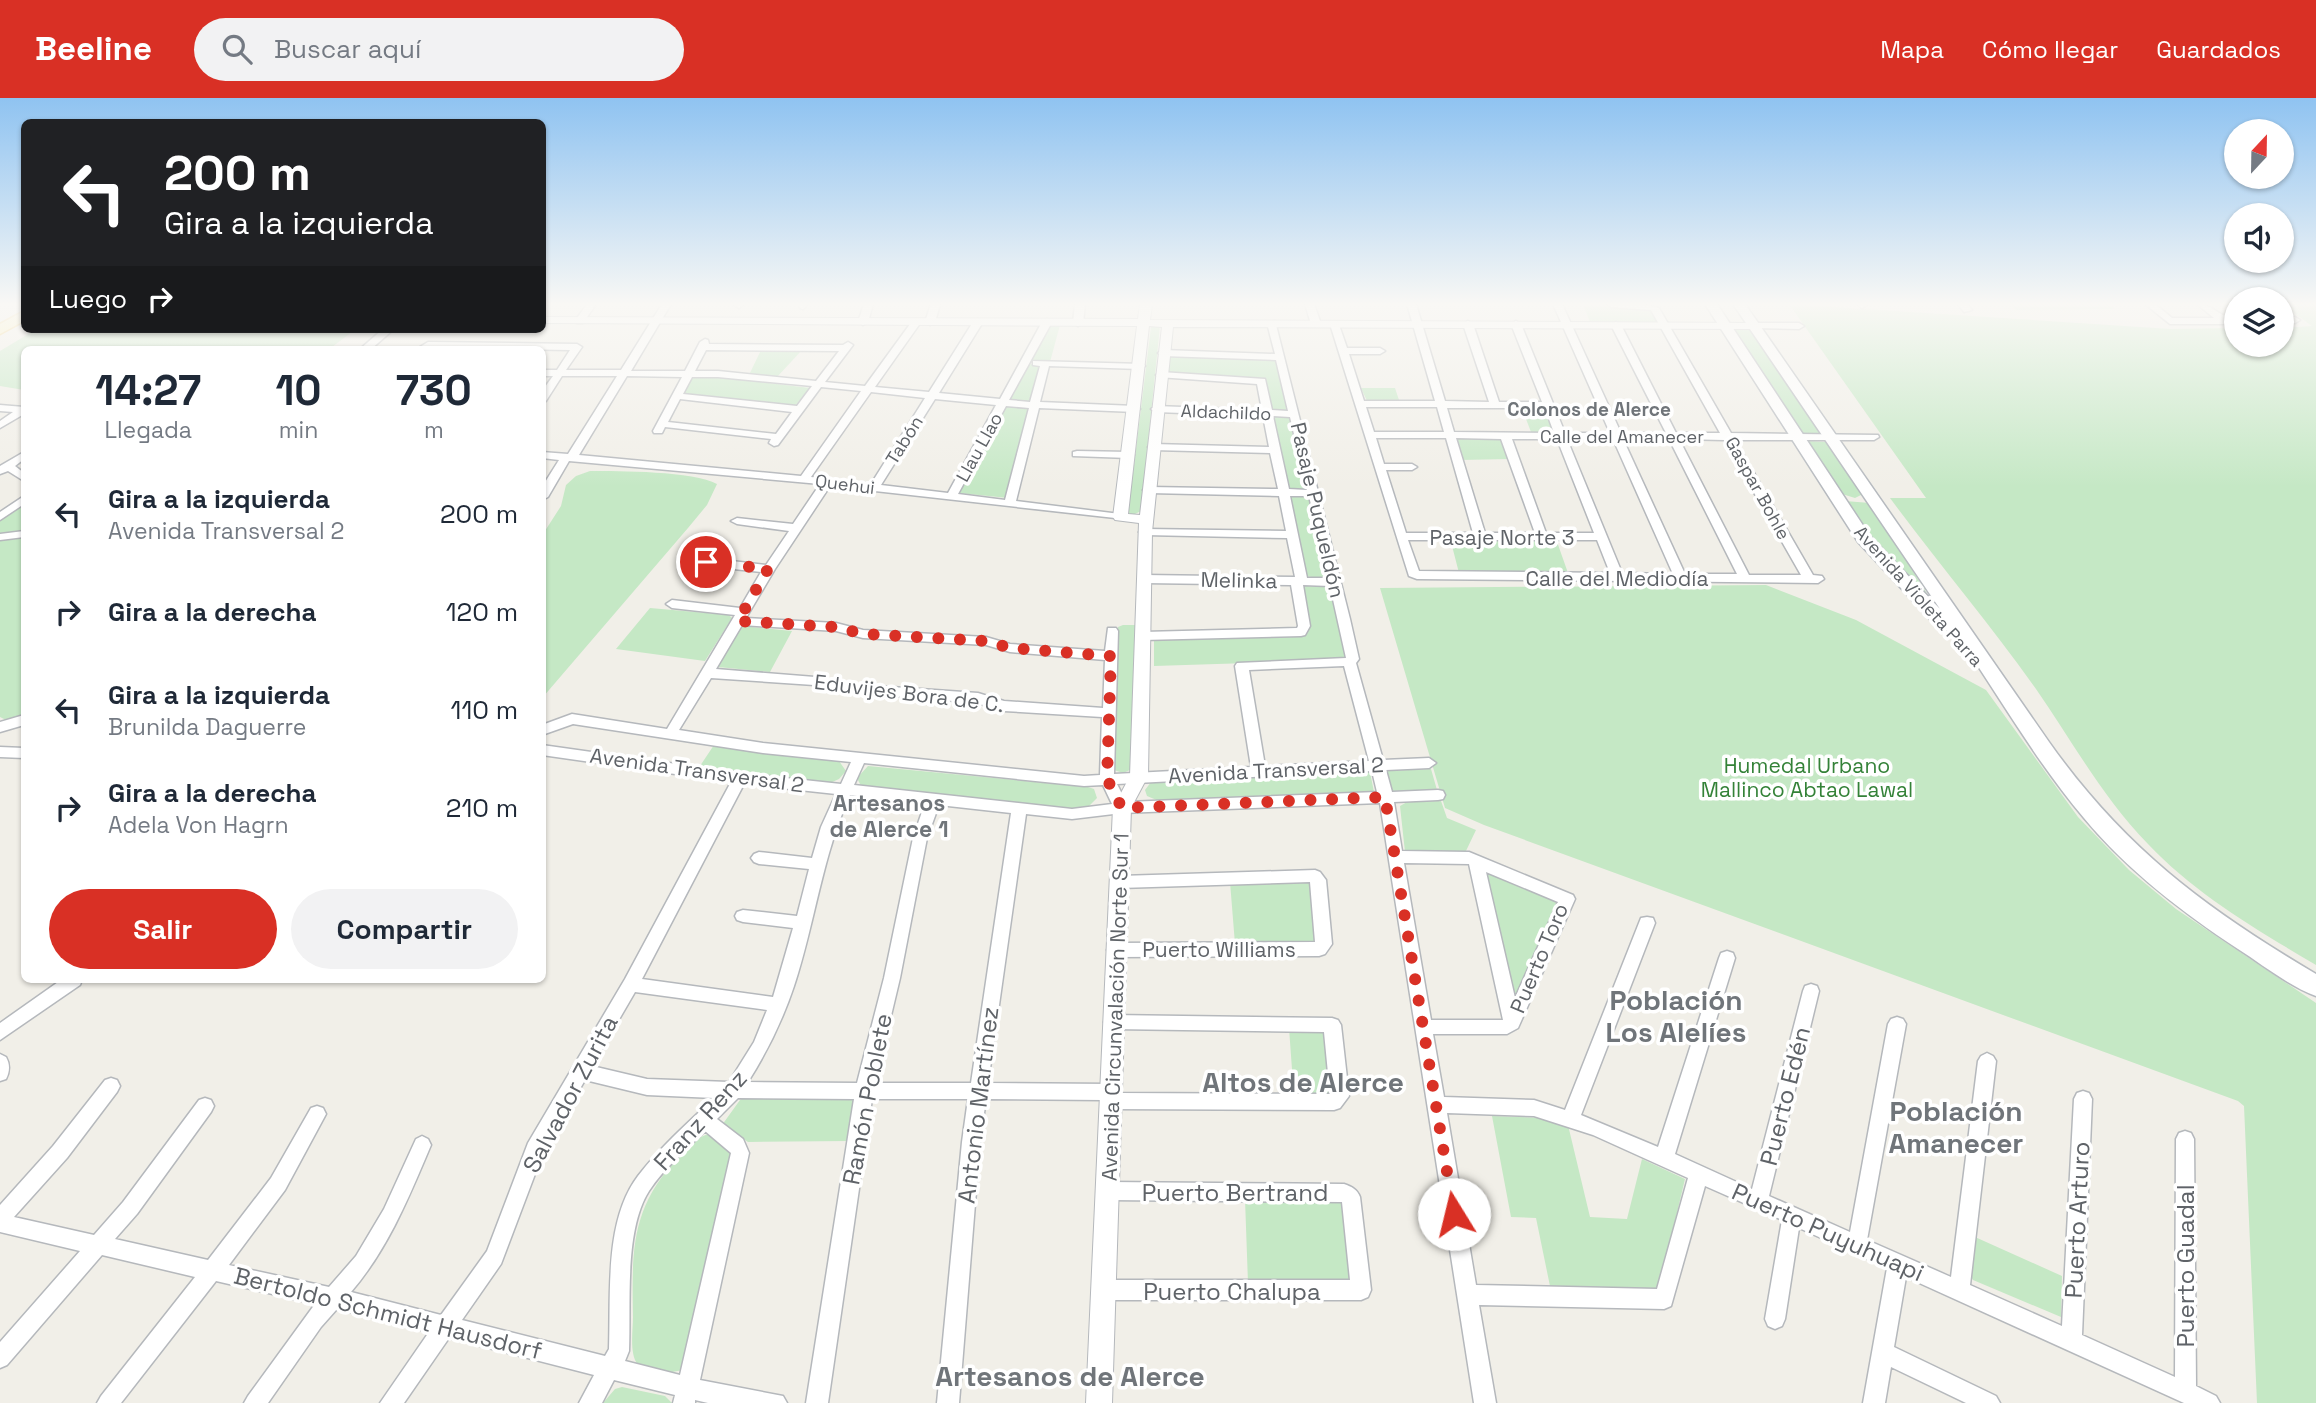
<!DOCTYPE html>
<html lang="es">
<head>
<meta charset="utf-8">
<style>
  :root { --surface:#fff; --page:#f2f2f3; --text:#1f2937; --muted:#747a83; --accent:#d93025 }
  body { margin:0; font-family:"Space Grotesk",sans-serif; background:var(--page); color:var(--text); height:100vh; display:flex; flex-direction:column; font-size:26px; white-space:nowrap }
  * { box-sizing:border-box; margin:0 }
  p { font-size:23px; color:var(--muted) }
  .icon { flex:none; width:38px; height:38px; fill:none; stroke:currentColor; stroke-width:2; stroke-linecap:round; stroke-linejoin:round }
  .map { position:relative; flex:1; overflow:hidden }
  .sheet { position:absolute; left:21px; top:248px; width:525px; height:637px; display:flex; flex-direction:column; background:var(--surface); border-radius:10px; box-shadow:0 2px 5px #0004 }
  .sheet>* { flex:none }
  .guide { position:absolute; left:21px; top:21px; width:525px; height:214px; border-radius:10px; box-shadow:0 2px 5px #0004; background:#202124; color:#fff; overflow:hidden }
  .needle { width:46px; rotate:22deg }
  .fabs { position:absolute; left:2224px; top:21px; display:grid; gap:14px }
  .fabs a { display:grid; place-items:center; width:70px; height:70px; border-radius:50%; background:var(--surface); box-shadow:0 2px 5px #0004; font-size:35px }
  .pin { position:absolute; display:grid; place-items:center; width:60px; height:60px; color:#fff; margin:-30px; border:4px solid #fff; border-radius:50%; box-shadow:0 2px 7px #0007 }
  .me { position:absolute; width:77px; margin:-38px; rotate:351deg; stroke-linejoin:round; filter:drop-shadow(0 0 5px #0008) }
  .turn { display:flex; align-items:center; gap:24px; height:147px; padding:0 28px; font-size:32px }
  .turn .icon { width:91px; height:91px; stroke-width:2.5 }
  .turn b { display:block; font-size:49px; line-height:60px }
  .then { display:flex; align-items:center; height:66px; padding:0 28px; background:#0003; gap:14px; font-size:26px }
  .eta { display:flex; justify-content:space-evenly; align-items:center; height:119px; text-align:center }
  .eta b { font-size:42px; font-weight:600; line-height:49px }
  .cta { display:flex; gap:14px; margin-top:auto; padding:14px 28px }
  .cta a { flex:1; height:80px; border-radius:42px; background:var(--accent); color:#fff; font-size:28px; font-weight:600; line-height:80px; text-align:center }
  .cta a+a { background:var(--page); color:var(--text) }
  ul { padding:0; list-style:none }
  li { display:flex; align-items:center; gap:21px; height:98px; padding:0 28px }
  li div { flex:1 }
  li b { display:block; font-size:26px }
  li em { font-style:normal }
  header { display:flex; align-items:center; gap:42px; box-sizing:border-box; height:98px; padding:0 35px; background:var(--accent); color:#fff }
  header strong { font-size:33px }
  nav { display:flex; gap:38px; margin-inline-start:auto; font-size:24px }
  .search { width:490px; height:63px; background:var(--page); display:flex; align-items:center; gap:18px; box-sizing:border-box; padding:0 24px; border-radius:38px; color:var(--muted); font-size:26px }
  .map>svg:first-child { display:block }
  .green { fill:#c5e8c5 }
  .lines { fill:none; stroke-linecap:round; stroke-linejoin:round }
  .minor-casing { stroke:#b5b8bc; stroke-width:3 }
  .tertiary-casing { stroke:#b5b8bc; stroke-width:2 }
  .secondary-casing { stroke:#b6babf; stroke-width:3 }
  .primary-casing { stroke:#f2c960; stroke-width:3 }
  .minor { fill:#fff; fill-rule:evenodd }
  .tertiary { fill:#fff; fill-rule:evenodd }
  .secondary { fill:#fff; fill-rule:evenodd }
  .primary { fill:#fff2af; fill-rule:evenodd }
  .route { stroke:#d93025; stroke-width:12; stroke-dasharray:0 21.6 }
  .labels { text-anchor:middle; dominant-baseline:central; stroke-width:7; stroke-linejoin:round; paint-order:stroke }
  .far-street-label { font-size:18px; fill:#5f6368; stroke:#fff }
  .far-neighbourhood-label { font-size:19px; font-weight:bold; fill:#70757a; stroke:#fff }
  .street-label { font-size:21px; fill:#5f6368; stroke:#fff }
  .park-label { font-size:21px; fill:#348238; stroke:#fff }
  .neighbourhood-label { font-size:23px; font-weight:bold; fill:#70757a; stroke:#fff }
  .near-street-label { font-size:24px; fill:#5f6368; stroke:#fff }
  .near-neighbourhood-label { font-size:28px; font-weight:bold; fill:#70757a; stroke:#fff }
</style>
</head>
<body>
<header>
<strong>Beeline</strong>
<div class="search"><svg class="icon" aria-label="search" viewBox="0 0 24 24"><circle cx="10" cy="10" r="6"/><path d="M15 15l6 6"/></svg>Buscar aquí</div>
<nav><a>Mapa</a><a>Cómo llegar</a><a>Guardados</a></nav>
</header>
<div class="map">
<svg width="2316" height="1305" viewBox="0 0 2316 1305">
  <rect width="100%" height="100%" fill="#f1efe8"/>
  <path class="green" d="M1583,206l66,3 11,15h-70z
    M1789,206l382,25 65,-1v17h46v-17l30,-2 -30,-22h34v661c-59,-35 -121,-71 -168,-121 -45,-46 -76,-103 -112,-155 -46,-65 -98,-126 -146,-191h36z
    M2010,206h99l6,5 -99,1z
    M1049,227h11l-10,37 -21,-2z
    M1160,228l-19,185 -8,4 -5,-1 23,-187z
    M1732,230l20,1 71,105h-20z
    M356,231l-28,21h-304v40l-24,-4v-35l35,-21z
    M803,251l-26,28 -28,-2 12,-25z
    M1169,258l108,2 11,53 -19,-2 -8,-31 -92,-4z
    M1027,266l15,1 -8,35 -4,3 -22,-3z
    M692,279h25l93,11 -16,19 -109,-12 -3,-2z
    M1361,290h34l5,15 -33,-2z
    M1004,308l26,2 -22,90 -49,-5z
    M1521,308l26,3 7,23h-23z
    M1272,318l19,1 16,74h-19z
    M1455,340l47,2 8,19 -50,1z
    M1807,343l21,1 35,52 -8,4 -13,-4z
    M590,373c29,0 104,0 127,13l-10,21 -19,23 -145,169v-163l18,-28 5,-21 10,-9z
    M1289,397l22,3 19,79 -3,2 -23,-3z
    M24,403v30l-24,2v-14z
    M1845,403l25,2 63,100 -54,-51z
    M24,439v178l-16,6 -8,-4v-178z
    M1450,440l106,1 12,34h-109z
    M1766,487l90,35 130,70 92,127 51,53 47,39 140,94v400h-59l-13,-297 -6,-5 -754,-276 -39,-17 -65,-220z
    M1302,488l30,1 15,73 -193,6v-27l146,-4z
    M650,510l79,7 3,3 -27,43 -89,-12z
    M1123,527h12l-5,145 -7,3 -9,-3 4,-143z
    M742,528l50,5 -22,41 -52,-5z
    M714,647l125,16 7,10 -7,8 -9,4 -130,-17z
    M868,668l220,21 6,2 3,9 -10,10h-23l-203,-22 -4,-8z
    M1431,671l6,21 -47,1 -5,-20z
    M1370,674l4,20 -215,9 -12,-5 -2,-6 6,-8 8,-1z
    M1441,703l6,17 29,12 -11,23 -60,-1 -5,-46 7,-4z
    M1485,772l70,25 5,8 -42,92h-5z
    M1310,783l8,61 -83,2 -5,-62z
    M1289,930l36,1 8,66 -39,2z
    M855,997l-6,46 -101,1 -26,-17 18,-25 7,-4z
    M1492,1018l52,2 24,7 22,92 37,2 15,-60 43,20 -27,114 -107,-2 -15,-73 -25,-1z
    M710,1036l23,15 -50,221 -11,2 -34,-7c-9,-11 -5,-34 -5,-48 -1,-66 -3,-110 47,-161 8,-8 18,-21 30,-22z
    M1245,1101l99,1 9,82 -105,1z
    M1975,1139l87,39 -1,41 -88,-37 -3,-5z
    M622,1289l43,9 7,7h-69l12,-14z"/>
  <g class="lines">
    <g class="minor-casing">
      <path id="minor" d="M587,206h9l-13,19h-6l-2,-2z
        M662,206h9l-40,67h54l15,-29 5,-3 3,1 1,4 134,1 5,-3 5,3 -28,37 40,4 48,-66 3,-1 5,3 -46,65 54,5 44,-70 5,-3 5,3 -44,71 61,6 42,-77 5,-3 5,3 -43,78 21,2 10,-36 -7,-1v-4l110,3 2,2 -5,3 -91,-3 -9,36 95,4 5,3 -5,3 -96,-4 -23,93 104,13 4,1v4l-294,-33 -55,83 -29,49 90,5 27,7 123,7 24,7 95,7 3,-23h8l2,3 -4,143 137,-7 -16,-101 2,-3 109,-5 -16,-72 -27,-1 7,41 -5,9 -4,1 -158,4 -6,-4 6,-4 154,-4 1,-2 -7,-41 -147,-2 -6,-4 6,-4 151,2 -8,-39 -142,-3 -6,-3 6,-3 141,2 -7,-35 -130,-3 -6,-3 6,-3 129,2 -8,-36 -117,-3 -5,-3 5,-3 116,3 -6,-31 -107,-4 -5,-3 5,-3 106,4 -5,-26 -99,-7 -2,-2 5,-3 104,7 7,31 16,1 -12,-51 -113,-4 -5,-3 5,-3 112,4 -8,-31 8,-2 75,298 9,40 -3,4 27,97 46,-2 7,5 -7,5 -43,2 6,22 46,-2 5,1 2,4 -2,4 -5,1 -44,2 8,49 67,1 104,43 2,4 -57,129 -11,6h-74l11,63 90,3 31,10 74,-187 2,-5 6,-1 6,1 2,5 -74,192 77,32 61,-189 2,-5 6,-2 6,2 2,5 -60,196 77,35 51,-198 2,-5 6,-2 6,2 2,5 -50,205 81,36 38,-208 3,-5 6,-2 6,2 3,5 -39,216 84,37 27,-216 3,-5 6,-3 6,3 3,5 -26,224 92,41 12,-227 3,-6 6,-2 6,2 3,6 -10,236 93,42 1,-238 3,-6 6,-2 6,2 3,6 2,247 20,10 4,7h-36l-278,-126 -12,70 102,49 4,7h-34l-75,-36 -6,36h-22l24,-135 -88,-40 -14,91 -3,7 -7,3 -7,-3 -3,-7 17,-99 -77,-34 -34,120 -7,3 -185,-4 17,98h-22l-94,-600 -258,10 -50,6 -46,-5 -38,269 123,1 6,2 2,7 211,1 -6,-62 -212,-3 -6,-2 -2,-5 2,-5 6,-2 220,3 6,2 3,5 8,71 -9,12 -6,2 -223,-1 -6,-2 -2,-7 -117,-1 -6,43 -21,261h-22l25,-261 6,-43h-96l-44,304h-22l48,-304 -116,-1 -21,21 26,20 6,14 -49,227 83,16 4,7h-79l-13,-3v3h-22l2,-8 -61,-15 -12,23h-23l15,-28 -145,-37 -45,65h-24l49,-71 -92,-23 -16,18 -53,76h-24l4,-7 67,-92 -99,-23 -95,122h-24l4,-7 94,-119 -93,-22 -95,110 -7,3v-26l80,-91 -80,-19v-27l53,-59 52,-66 6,-2 6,2 3,6 -3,6 -50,66 -53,59 80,18 29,-33 76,-102 6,-2 6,2 3,6 -3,6 -74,102 -22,25 93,21 63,-82 40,-70 6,-2 6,2 3,6 -41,76 -56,75 100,22 27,-31 28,-47 32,-70 6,-3 6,3 3,6c-22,52 -43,104 -80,147l90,23 46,-64 41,-108 97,-164 106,-197 -189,-27v-10l198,28 101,11 10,-22 -88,-9 -190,-29 -31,11v-10l30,-11 95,15 68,-114 -63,-7 -6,-4 6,-4 68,8 21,-36 -55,-6 -6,-4 6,-4 60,7 23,-34 -52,-7 -6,-3 6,-3 56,6 27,-40 -251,-23 -21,36 -6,3v-13l17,-27 -17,-2v-6l26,2 49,-78h-55l-16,25 -4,1v-11l11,-15h-11v-6h15l13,-20 -140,-2 -15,2 13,-8 149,2 5,3 -16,23h55zM706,252l133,1 -23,30 -98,-10h-23zM627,278l55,1 -29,54 1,2h8l3,-6 106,12 -2,4 5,3 4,-1 43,-58 40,4 -60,85 -222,-21zM692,279h26l94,9 -15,20 -114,-12zM871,294l54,6 -54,86 -60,-7zM680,301l112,13 -16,22 -108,-12zM935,301l61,6 -48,88 -67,-8zM1006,308l23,2 -24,92 -47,-6zM1273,318l17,1 17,73 -18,-1zM1290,398h19l19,82h-21zM742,527l94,6 27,7 123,7 24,7 95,8 -2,48 -99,-7 -26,-8 -144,-10 -19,-6 -99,-8zM1344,568l25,95 -104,5 -16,-96zM711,580l103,7 19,6 144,12 27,8 98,6 -2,58 -16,1 -321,-33 -84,-13zM864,665l220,23 19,-1 9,19 -40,5 -218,-24zM1372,673l5,21 -251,10 -9,-18zM744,686l92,10 -15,33 -9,31 -53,-6 -5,2 -3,4 3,4 5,2 50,5 -12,47 -54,-6 -6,2 -2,4 2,4 6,2 50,6 -20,69 -131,-18zM850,697l75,8 -12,35 -29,140 -27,105 -109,-1c19,-30 35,-63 46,-96 21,-63 28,-130 56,-191zM939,707l72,8 -40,270h-96l25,-105 27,-140zM1404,765l65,1 34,156h-72zM1486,774l72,30 -43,96zM635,894l132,18 -13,32 -25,40 -82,-3 -55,-13zM585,982l62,15 67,3c-26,25 -54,49 -76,78 -34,45 -27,118 -29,173l-4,7 -143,-36 39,-56 42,-111zM1447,1015l87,3 59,19 95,43 -31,111 -181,-4zM705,1033l26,22 -51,222 -55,-14 4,-10c2,-47 -5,-121 20,-160 15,-23 37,-41 56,-60z
        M744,206l-5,4 -5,-3 1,-1z
        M799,206h9l-5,5 -3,-1z
        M864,206h9l-5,18 -5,3 -5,-3z
        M931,206h9l-5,18 -5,3 -5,-3z
        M1075,206h10l-2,19 -5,3 -5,-3z
        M1305,206h9l7,20 -2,2 -8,-2z
        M1407,206h9l29,97 44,1 -26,-78 5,-3 5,3 26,78h43l-31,-78 5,-3 5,3 44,109h45l-57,-129h9l59,129h45l-55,-108 5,-3 5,3 55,108h44l-69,-123 -40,-3 -4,-3h35l17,4 72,125 147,2 1,2 -5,3h-139l78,135 9,1 2,3 -6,4 -401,-4 -8,-3 -79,-252 8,-2 9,26h33l5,3 -5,3h-31l15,47h71zM1366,309h71l7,25h-70zM1447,310h98l9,25 -100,-1zM1376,340h70l27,95h-67l-20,-63h26l5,-3 -5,-3h-28zM1456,340l45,1 34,94h-50zM1512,341h45l37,94h-48zM1567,341h46l60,135 -51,-1zM1623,341h46l68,135h-52zM1679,341l45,1 77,135h-52zM1408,442h189l13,33 -191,-2z
        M1857,206h10v1l-5,3z
        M1958,206h9l5,6 -8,2z
        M2145,206h10l17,14h42l-17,-14c17,0 21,14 39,14v6h-66z
        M2282,219h13l5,3 -5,3h-13z
        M1754,225h45l5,3 -5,3 -48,-1v-4z
        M383,231h11l-24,21h-11z
        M0,307l24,2v7l-24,14v-7l13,-9 -13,-1z
        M1077,353l52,1 5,3 -5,3 -56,-2v-4z
        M24,354v7l-9,7 9,7v8l-16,-10 -8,3v-8z
        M24,398v8l-24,16v-8z
        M24,433v6l-24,3v-6z
        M24,617v10l-24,7v-10z
        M0,649l24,1v10l-24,-1z
        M1315,772l5,2 6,8 6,64 -7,10 -6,2 -204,1 -6,-2 -2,-5 2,-5 6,-2 200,-1 -5,-60 -190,6 -5,-2 -3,-4 3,-4 5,-2z
        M61,882h21l-2,5 -80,55v-17z
        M0,956l6,3c4,7 4,14 0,22l-6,2z
        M1109,1084l235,2c8,3 13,5 16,13l11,93 -3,7 -7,3h-258l-7,-3 -3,-7 3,-7 7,-3h247l-8,-78 -233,-2 -7,-3 -2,-6 2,-6z"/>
    </g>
    <g class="tertiary-casing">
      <path id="tertiary" d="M1140,206h12l-2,16 604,3 6,3 -6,3 -581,-2 -21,205 -4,244 -17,32 -19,595h-26l27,-595 17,-32 9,-253 -24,-3 -2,-3 24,-191 -595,-3v-6l596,2zM1149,228l13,1 -22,188 -12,-1z"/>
    </g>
    <g class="secondary-casing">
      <path id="secondary" d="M1705,206h12l153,232 70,73 -207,-305h12l304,438c75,106 157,167 267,232v22c-27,-10 -53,-31 -78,-47 -56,-37 -111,-79 -154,-131 -49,-58 -87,-125 -130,-188l-13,1 -83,-89z"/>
    </g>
    <g class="primary-casing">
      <path id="primary" d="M24,213v10l-24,13v-10z"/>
    </g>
    <use href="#minor" class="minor"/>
    <use href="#tertiary" class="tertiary"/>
    <use href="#secondary" class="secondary"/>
    <use href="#primary" class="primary"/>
  </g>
  <linearGradient id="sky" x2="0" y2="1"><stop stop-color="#8fc3f1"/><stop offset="0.53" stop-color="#f9f8f5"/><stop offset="1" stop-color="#f9f8f5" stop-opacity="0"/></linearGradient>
  <rect width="2316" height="389" fill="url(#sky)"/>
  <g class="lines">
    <path class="route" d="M706,464l62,7 -30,52 98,6 27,7 123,7 24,7 101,8 -4,123 15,29 263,-11 69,417"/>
  </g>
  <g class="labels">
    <g class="far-street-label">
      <text transform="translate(1226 314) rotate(2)">Aldachildo</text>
      <text x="1622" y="338">Calle del Amanecer</text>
      <text transform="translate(904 342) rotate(-58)">Tabón</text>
      <text transform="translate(979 349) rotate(-61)">Llau Llao</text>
      <text transform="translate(845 386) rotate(7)">Quehui</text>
      <text transform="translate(1758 390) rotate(61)">Gaspar Bohle</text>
      <text transform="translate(1919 498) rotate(48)">Avenida Violeta Parra</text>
    </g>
    <g class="far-neighbourhood-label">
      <text x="1589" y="311">Colonos de Alerce</text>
    </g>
    <g class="street-label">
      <text transform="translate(1318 412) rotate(77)">Pasaje Puqueldón</text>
      <text x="1502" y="439">Pasaje Norte 3</text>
      <text x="1617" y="480">Calle del Mediodía</text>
      <text transform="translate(1239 482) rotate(1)">Melinka</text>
      <text transform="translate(909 595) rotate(7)">Eduvijes Bora de C.</text>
      <text transform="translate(697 672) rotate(8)">Avenida Transversal 2</text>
      <text transform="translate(1276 672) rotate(-3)">Avenida Transversal 2</text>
      <text x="1219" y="851">Puerto Williams</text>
      <text transform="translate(1539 860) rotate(-67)">Puerto Toro</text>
      <text transform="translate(1115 909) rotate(-88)">Avenida Circunvalación Norte Sur 1</text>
    </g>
    <g class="park-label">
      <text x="1807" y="667">Humedal Urbano<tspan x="1807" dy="24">Mallinco Abtao Lawal</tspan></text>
    </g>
    <g class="neighbourhood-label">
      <text x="889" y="705">Artesanos<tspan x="889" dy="26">de Alerce 1</tspan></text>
    </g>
    <g class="near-street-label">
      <text transform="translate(570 996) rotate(-62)">Salvador Zurita</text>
      <text transform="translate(1785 998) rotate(-76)">Puerto Edén</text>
      <text transform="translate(867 1001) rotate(-79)">Ramón Poblete</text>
      <text transform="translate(978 1007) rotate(-83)">Antonio Martínez</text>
      <text transform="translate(700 1022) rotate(-48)">Franz Renz</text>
      <text x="1235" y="1094">Puerto Bertrand</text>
      <text transform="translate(2077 1122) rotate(-87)">Puerto Arturo</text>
      <text transform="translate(1828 1134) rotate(24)">Puerto Puyuhuapi</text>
      <text transform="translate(2185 1168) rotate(-90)">Puerto Guadal</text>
      <text x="1232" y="1193">Puerto Chalupa</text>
      <text transform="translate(388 1215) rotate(14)">Bertoldo Schmidt Hausdorf</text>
    </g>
    <g class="near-neighbourhood-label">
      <text x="1676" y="902">Población<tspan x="1676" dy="32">Los Alelíes</tspan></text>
      <text x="1303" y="984">Altos de Alerce</text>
      <text x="1956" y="1013">Población<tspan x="1956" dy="32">Amanecer</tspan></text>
      <text x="1070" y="1278">Artesanos de Alerce</text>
    </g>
  </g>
</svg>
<div class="fabs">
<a><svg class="needle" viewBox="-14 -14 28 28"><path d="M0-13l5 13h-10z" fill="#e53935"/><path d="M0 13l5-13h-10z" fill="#747a83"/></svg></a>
<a><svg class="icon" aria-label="sound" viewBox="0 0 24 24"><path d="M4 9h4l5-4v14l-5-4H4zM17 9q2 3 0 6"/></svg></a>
<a><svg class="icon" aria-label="layers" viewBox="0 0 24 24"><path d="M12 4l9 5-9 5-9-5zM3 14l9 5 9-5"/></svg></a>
</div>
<div class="pin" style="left:706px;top:464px;background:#d93025"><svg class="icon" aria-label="arrive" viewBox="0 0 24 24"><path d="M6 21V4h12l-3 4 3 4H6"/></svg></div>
<svg class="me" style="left:1454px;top:1116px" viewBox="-20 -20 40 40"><circle r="19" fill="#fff"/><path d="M0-13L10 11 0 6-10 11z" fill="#d93025"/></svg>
<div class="guide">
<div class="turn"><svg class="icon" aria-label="left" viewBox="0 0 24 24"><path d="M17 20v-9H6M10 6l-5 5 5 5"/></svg><div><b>200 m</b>Gira a la izquierda</div></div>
<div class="then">Luego<svg class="icon" aria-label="right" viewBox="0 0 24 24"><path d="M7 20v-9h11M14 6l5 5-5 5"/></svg></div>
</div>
<section class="sheet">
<div class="eta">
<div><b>14:27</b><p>Llegada</p></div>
<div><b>10</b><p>min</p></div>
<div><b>730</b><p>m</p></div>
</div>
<ul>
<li><svg class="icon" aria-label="left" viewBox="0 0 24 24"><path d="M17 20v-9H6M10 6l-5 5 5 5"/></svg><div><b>Gira a la izquierda</b><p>Avenida Transversal 2</p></div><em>200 m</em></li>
<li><svg class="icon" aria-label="right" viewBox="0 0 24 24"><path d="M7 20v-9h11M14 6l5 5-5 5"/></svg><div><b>Gira a la derecha</b></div><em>120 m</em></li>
<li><svg class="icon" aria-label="left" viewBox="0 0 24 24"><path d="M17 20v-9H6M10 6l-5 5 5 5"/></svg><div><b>Gira a la izquierda</b><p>Brunilda Daguerre</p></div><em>110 m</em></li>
<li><svg class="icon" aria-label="right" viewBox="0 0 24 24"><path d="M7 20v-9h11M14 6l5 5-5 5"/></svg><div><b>Gira a la derecha</b><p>Adela Von Hagrn</p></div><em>210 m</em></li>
</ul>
<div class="cta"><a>Salir</a><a>Compartir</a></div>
</section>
</div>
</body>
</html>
